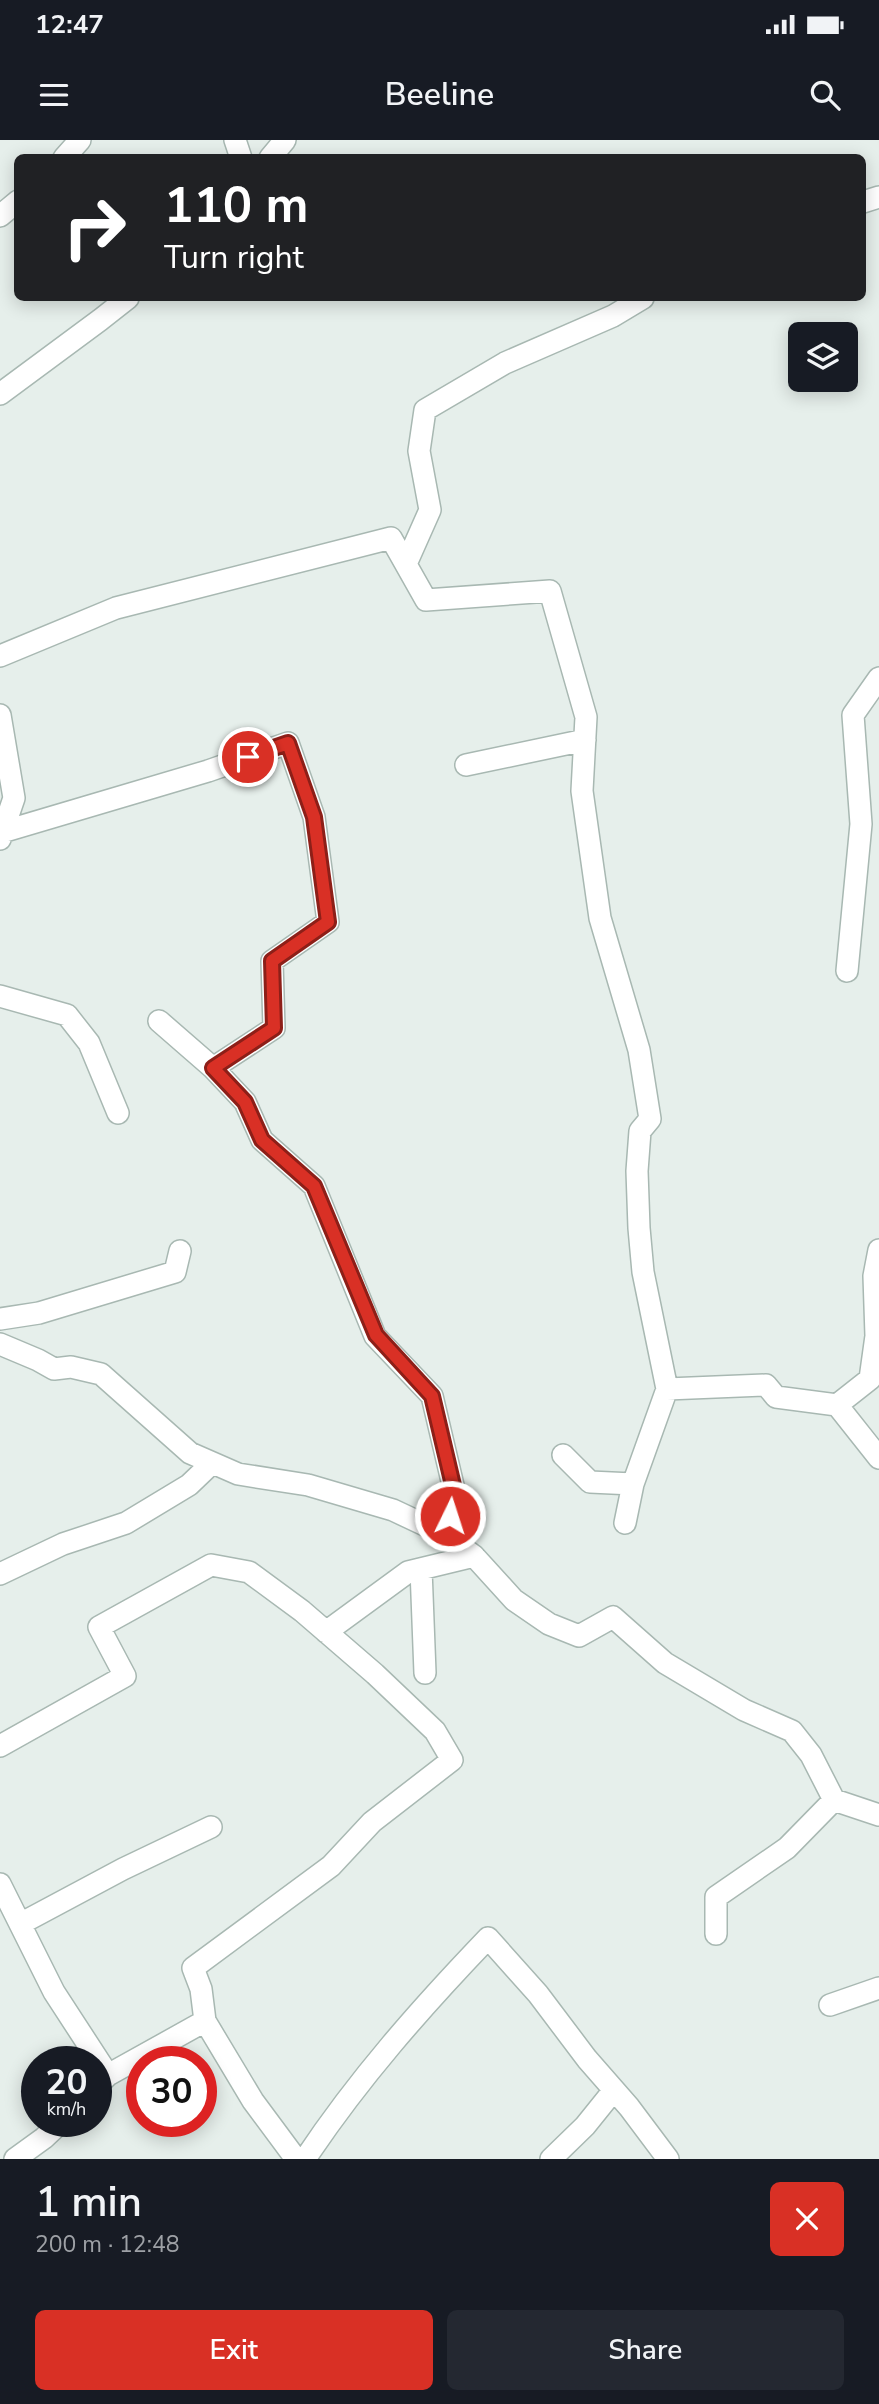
<!DOCTYPE html>
<html lang="en">
<head>
<meta charset="utf-8">
<style>
  :root { --surface:#171b24; --page:#242831; --text:#f1f3f6; --muted:#9ea1a6; --accent:#d93025 }
  body { margin:0; font-family:"Nunito Sans",sans-serif; background:var(--page); color:var(--text); height:100vh; display:flex; flex-direction:column; font-size:26px; white-space:nowrap }
  * { box-sizing:border-box; margin:0 }
  p { font-size:23px; color:var(--muted) }
  .icon { flex:none; width:38px; height:38px; fill:none; stroke:currentColor; stroke-width:2; stroke-linecap:round; stroke-linejoin:round }
  .map { position:relative; height:2019px; overflow:hidden }
  .side { display:flex; flex-direction:column; background:var(--surface); flex:1 }
  .side>* { flex:none }
  .top-card { position:absolute; left:14px; top:14px; width:852px; height:147px; border-radius:10px; box-shadow:0 4px 18px #0003; background:#202124; color:#fff; overflow:hidden }
  .fabs { position:absolute; left:788px; top:182px; display:grid; gap:14px }
  .fabs a { display:grid; place-items:center; width:70px; height:70px; border-radius:10px; background:var(--surface); box-shadow:0 4px 18px #0003; font-size:35px }
  .speed { position:absolute; left:21px; top:1906px; display:flex; gap:14px; font-size:35px; font-weight:700; text-align:center }
  .speed>* { display:grid; place-content:center; width:91px; height:91px; border-radius:50%; background:var(--surface); box-shadow:0 4px 18px #0003; line-height:1 }
  .speed small { font-size:18px; font-weight:400 }
  .speed .limit { border:10px solid #d22; background:#fff; color:#111 }
  .pin { position:absolute; display:grid; place-items:center; width:60px; height:60px; color:#fff; margin:-30px; border:4px solid #fff; border-radius:50%; box-shadow:0 2px 7px #0007 }
  .me { position:absolute; width:77px; margin:-38px; rotate:4deg; stroke-linejoin:round; filter:drop-shadow(0 0 5px #0008) }
  .turn { display:flex; align-items:center; gap:24px; height:147px; padding:0 35px; font-size:32px }
  .turn .icon { width:91px; height:91px; stroke-width:2.5 }
  .turn b { display:block; font-size:49px; line-height:60px }
  .round { display:grid; place-items:center; flex:none; width:74px; height:74px; border-radius:10px; background:var(--page) }
  .head { display:flex; align-items:center; justify-content:space-between; height:119px; padding:0 35px }
  h1 { font-size:42px; font-weight:600; line-height:52px }
  .cta { display:flex; gap:14px; margin-top:auto; padding:14px 35px }
  .cta a { flex:1; height:80px; border-radius:10px; background:var(--accent); color:#fff; font-size:28px; font-weight:600; line-height:80px; text-align:center }
  .cta a+a { background:var(--page); color:var(--text) }
  .status { display:flex; justify-content:space-between; align-items:center; height:49px; padding:0 35px; background:var(--surface); direction:ltr }
  .status svg { height:19px; fill:currentColor }
  header { display:flex; justify-content:space-between; align-items:center; height:91px; padding:0 35px; background:var(--surface); font-size:32px; font-weight:600 }
  .map>svg:first-child { display:block }
  .lines { fill:none; stroke-linecap:round; stroke-linejoin:round }
  .minor-casing { stroke:#a8b8b2; stroke-width:24 }
  .minor { stroke:#fff; stroke-width:21 }
  .route-casing { stroke:#8d1f18; stroke-width:18 }
  .route { stroke:#d93025; stroke-width:12 }
</style>
</head>
<body>
<div class="status"><b>12:47</b><svg viewBox="0 0 49 12"><path d="M0 12V9h3v3zM5 12V6h3v6zM10 12V3h3v9zM15 12V0h3v12zM26 1h20v11H26zM47 4h2v5h-2z"/></svg></div>
<header><svg class="icon" aria-label="menu" viewBox="0 0 24 24"><path d="M4 6h16M4 12h16M4 18h16"/></svg>Beeline<svg class="icon" aria-label="search" viewBox="0 0 24 24"><circle cx="10" cy="10" r="6"/><path d="M15 15l6 6"/></svg></header>
<div class="map">
<svg width="879" height="2019" viewBox="0 0 879 2019">
  <rect width="100%" height="100%" fill="#e6efeb"/>
  <g class="lines">
    <g class="minor-casing">
      <path id="minor" d="M235,0l6,18
        M64,18l16,-18
        M270,18l15,-18
        M863,62l16,-5
        M0,76l18,-15
        M0,254l100,-74 28,-22
        M406,424l24,-54 -11,-59 6,-41 80,-47 108,-47 30,-18
        M0,516l116,-48 275,-70 35,62 124,-9 36,126 -4,74 18,127 39,132 11,69 -10,12 -3,40 2,57 4,44 24,117 -34,95 -43,-2 -27,-27
        M0,575l14,83 -14,41
        M466,625l119,-25
        M2,692l206,-61 80,-28 26,74 14,105 -56,39 2,67 -61,40 -54,-47
        M847,831l14,-147 -8,-109 26,-37
        M0,856l67,19 22,28 29,70
        M213,928l32,34 17,38 52,46 61,150 57,60 24,102 -12,36
        M0,1179l39,-6 136,-41 5,-21
        M0,1204l38,16 16,9 17,-2 30,7 89,79 48,21 70,11 85,25 51,24 30,22 40,44 35,24 30,12 34,-19 52,46 79,47 48,21 19,24 23,45 45,15
        M667,1249l99,-4 10,12 61,8 33,-26 6,-43 -2,-60 5,-26
        M837,1265l42,53
        M625,1383l8,-39
        M421,1429l4,104
        M0,1434l63,-30 63,-21 63,-38 23,-22
        M326,1492l82,-60 66,-16
        M0,1606l125,-70 -26,-49 112,-62 38,7 53,39 73,63 60,57 17,29 -80,62 -41,44 -138,102 8,21 4,32 -97,54 -12,12
        M0,1744l54,108 54,83
        M20,1784l103,-55 88,-42
        M716,1794v-37l71,-49 47,-48
        M830,1865l49,-17
        M205,1881l48,80 43,58
        M15,2019l29,-21 18,-17
        M305,2019c54,-81 116,-151 183,-221l50,56 49,65 42,48 39,52
        M551,2019l34,-33 29,-36"/>
    </g>
    <use href="#minor" class="minor"/>
  </g>
  <g class="lines">
    <g class="route-casing">
      <path id="route" d="M248,617l40,-14 26,74 14,105 -56,39 2,67 -61,40 32,34 17,38 52,46 62,149 56,61 24,102 -6,18"/>
    </g>
    <use href="#route" class="route"/>
  </g>
</svg>
<div class="fabs">
<a><svg class="icon" aria-label="layers" viewBox="0 0 24 24"><path d="M12 4l9 5-9 5-9-5zM3 14l9 5 9-5"/></svg></a>
</div>
<div class="speed"><div>20<small>km/h</small></div><div class="limit">30</div></div>
<div class="pin" style="left:248px;top:617px;background:#d93025"><svg class="icon" aria-label="arrive" viewBox="0 0 24 24"><path d="M6 21V4h12l-3 4 3 4H6"/></svg></div>
<svg class="me" style="left:450px;top:1376px" viewBox="-20 -20 40 40"><circle r="17" fill="#d93025" stroke="#fff" stroke-width="3"/><path d="M0-11L8 9 0 5-8 9z" fill="#fff"/></svg>
<div class="top-card">
<div class="turn"><svg class="icon" aria-label="right" viewBox="0 0 24 24"><path d="M7 20v-9h11M14 6l5 5-5 5"/></svg><div><b>110 m</b>Turn right</div></div>
</div>
</div>
<section class="side">
<div class="head"><div><h1>1 min</h1><p>200 m · 12:48</p></div><a class="round" style="background:#d93025;color:#fff"><svg class="icon" aria-label="close" viewBox="0 0 24 24"><path d="M6 6l12 12M18 6L6 18"/></svg></a></div>
<div class="cta"><a>Exit</a><a>Share</a></div>
</section>
</body>
</html>
